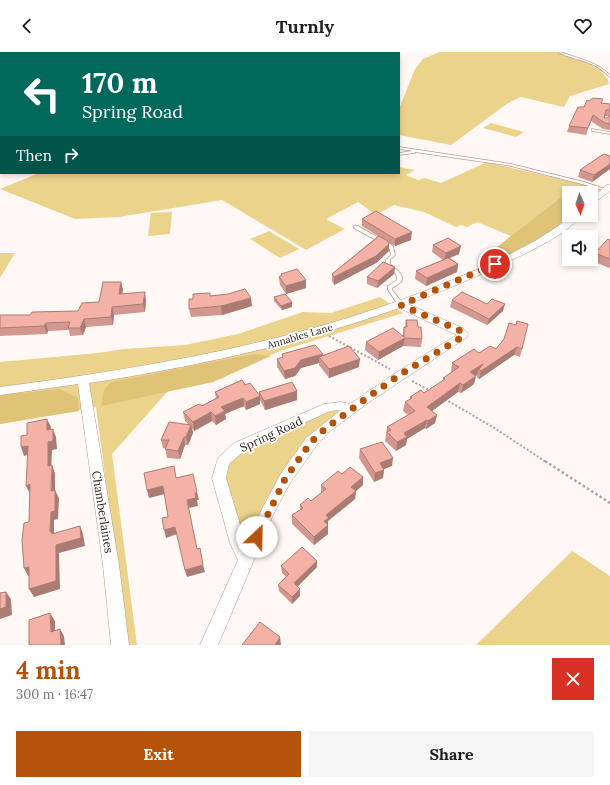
<!DOCTYPE html>
<html lang="en">
<head>
<meta charset="utf-8">
<style>
  :root { --surface:#fff; --page:#f6f6f6; --text:#202124; --muted:#757577; --accent:#b45309 }
  body { margin:0; font-family:Lora,serif; background:var(--page); color:var(--text); height:100vh; display:flex; flex-direction:column; font-size:15px; white-space:nowrap }
  * { box-sizing:border-box; margin:0 }
  p { font-size:13px; color:var(--muted) }
  .icon { flex:none; width:22px; height:22px; fill:none; stroke:currentColor; stroke-width:2; stroke-linecap:round; stroke-linejoin:round }
  .map { position:relative; height:593px; overflow:hidden }
  .side { display:flex; flex-direction:column; background:var(--surface); flex:1 }
  .side>* { flex:none }
  .guide { position:absolute; left:0px; top:0px; width:400px; height:122px; box-shadow:0 2px 6px #0003; background:#00695c; color:#fff; overflow:hidden }
  .needle { width:26px; rotate:177deg }
  .buttons { position:absolute; left:562px; top:134px; display:grid; gap:8px }
  .buttons a { display:grid; place-items:center; width:36px; height:36px; border-radius:0px; background:var(--surface); box-shadow:0 2px 6px #0003; font-size:20px }
  .pin { position:absolute; display:grid; place-items:center; width:34px; height:34px; color:#fff; margin:-17px; border:2px solid #fff; border-radius:50%; box-shadow:0 1px 4px #0007 }
  .me { position:absolute; width:44px; margin:-22px; rotate:24deg; stroke-linejoin:round; filter:drop-shadow(0 0 3px #0008) }
  .turn { display:flex; align-items:center; gap:14px; height:84px; padding:0 16px; font-size:18px }
  .turn .icon { width:52px; height:52px; stroke-width:2.5 }
  .turn b { display:block; font-size:28px; line-height:34px }
  .then { display:flex; align-items:center; height:38px; padding:0 16px; background:#0003; gap:8px; font-size:15px }
  .round { display:grid; place-items:center; flex:none; width:42px; height:42px; border-radius:0px; background:var(--page) }
  .overview { display:flex; align-items:center; justify-content:space-between; height:68px; padding:0 16px }
  h1 { font-size:24px; font-weight:800; line-height:30px; color:var(--accent) }
  .action { display:flex; gap:8px; margin-top:auto; padding:8px 16px }
  .action a { flex:1; height:46px; border-radius:0px; background:var(--accent); color:#fff; font-size:16px; font-weight:800; line-height:46px; text-align:center }
  .action a+a { background:var(--page); color:var(--text) }
  header { display:flex; justify-content:space-between; align-items:center; height:52px; padding:0 16px; background:var(--surface); font-size:18px; font-weight:800 }
  .map>svg:first-child { display:block }
  .green { fill:#ecd38c }
  .forest { fill:#dfc477 }
  .lines { fill:none; stroke-linecap:round; stroke-linejoin:round }
  .service-casing { stroke:#ba9c8c; stroke-width:1.5 }
  .minor-casing { stroke:#ba9c8c; stroke-width:1 }
  .path-far1 { stroke:#ada4a0; stroke-width:2; stroke-dasharray:2 2; stroke-linecap:butt }
  .path { stroke:#ada4a0; stroke-width:2.5; stroke-dasharray:2.5 2.5; stroke-linecap:butt }
  .service { fill:#fff; fill-rule:evenodd }
  .minor { fill:#fff; fill-rule:evenodd }
  .wall { fill:#d2988f; fill-rule:evenodd }
  .shaded-wall { fill:#ab7c74 }
  .building { fill:#f4b1a6; stroke:#ab7c74 }
  .route { stroke:#b45309; stroke-width:7; stroke-dasharray:0 12.6 }
  .labels { text-anchor:middle; dominant-baseline:central; stroke-width:3.5; stroke-linejoin:round; paint-order:stroke }
  .street-label { font-size:10px; fill:#322620; stroke:#fff }
  .near-street-label { font-size:12px; fill:#322620; stroke:#fff }
</style>
</head>
<body>
<header><svg class="icon" aria-label="back" viewBox="0 0 24 24"><path d="M15 5l-7 7 7 7"/></svg>Turnly<svg class="icon" aria-label="heart" viewBox="0 0 24 24"><path d="M12 20l-8-8c-3-5 5-10 8-4 3-6 11-1 8 4z"/></svg></header>
<div class="map">
<svg width="610" height="593" viewBox="0 0 610 593">
  <rect width="100%" height="100%" fill="#fff8f5"/>
  <path class="green" d="M440,0h115l28,8 18,11 7,8 1,5 -39,12 -6,11 -43,-10 -13,6 -57,42 -52,-10v-26l16,-40 8,-10z
    M491,71l33,9 -8,5 -33,-9z
    M487,110l102,24 8,4 1,2 -7,7v-6h-22v3l-3,-3 -55,43 -34,-14 -10,5 -6,-2 -5,2 -32,-15 -30,-7 -18,10 -18,-13 -30,16 -1,2 18,9 -39,21 -84,-50 -103,17 -44,2 -75,-30 39,-16h360v-6l16,3 -9,5 12,5 7,-2 16,5z
    M172,160l-2,22 -22,2 3,-23z
    M269,179l30,18 -19,9 -30,-19z
    M0,201h15l-15,25z
    M380,245l23,16 -123,38 -67,31 -45,9 -56,63 25,191h-10l-31,-238 -96,17v-62l98,-9 26,-4 61,-4 53,-11 65,-22 28,1z
    M334,358h4l1,3c-47,35 -67,75 -91,127l-3,2 -6,-5 3,-7 -17,-54 3,-14 7,-8 85,-40z
    M572,499l38,25v69h-134z"/>
  <path class="forest" d="M566,141l3,3v19h3c-24,19 -44,31 -72,44l-12,-5z
    M254,302l17,2 -58,26 -112,24 3,-16 7,-8z
    M60,337l18,9 1,13 -79,13v-29z"/>
  <g class="lines">
    <g class="service-casing">
      <path id="service" d="M558,0h3c17,7 35,9 49,23v2c-6,-5 -11,-10 -19,-13 -11,-5 -23,-6 -33,-12z
        M592,77l18,3v2l-18,-3z
        M399,95l112,17 73,18 24,8 -2,1 -24,-7 -71,-18 -96,-14v1h-1l-15,2v-2l14,-2 -14,-2z
        M354,174h4l35,20 2,9 -5,5v4c4,4 16,11 11,18 -2,2 -6,4 -9,6v2l12,15 -1,1h-4l-11,-16v-4l9,-6c1,-8 -7,-10 -11,-16v-4l5,-5 -2,-8 -35,-19z"/>
    </g>
    <g class="minor-casing">
      <path id="minor" d="M607,133h3v6l-19,14v-6z
        M573,163h9c-18,22 -58,39 -83,51 -30,14 -60,27 -91,38l55,24 5,6 -1,3 -99,66 -39,29 -13,14 -26,37 -17,32 -55,130h-18l38,-85 -8,-17 -18,-65 6,-20 16,-15 90,-39 17,-2 9,2 47,-32 60,-37 -58,-27c-101,36 -204,59 -310,75l30,182 10,80h-18l-8,-80 -25,-181 -78,11v-8c154,-20 306,-46 450,-106 43,-18 87,-37 123,-66zM341,358l-35,28 -26,37 -18,34 -16,35 -20,-66 3,-14 15,-13 86,-40z"/>
    </g>
    <path class="path-far1" d="M329,284l61,33
      M412,329l19,10
      M445,347l51,30 50,33"/>
    <path class="path" d="M545,409l65,42"/>
    <use href="#service" class="service"/>
    <use href="#minor" class="minor"/>
  </g>
  <path class="wall" d="M601,51l9,1v26l-7,-1 -12,-8 -5,14 -19,-3 2,-6 15,-19zM604,64h4l-1,2h-3z
    M610,104v13l-18,13 -14,-5 2,-7z
    M362,167l49,21 -16,6 -6,-3v8l-13,12 -42,22 -2,-4v-7l46,-38 -16,-10z
    M610,188v27l-1,1 -16,-7 2,-8z
    M433,193l26,9 -9,4 8,6 -1,8 -31,14 -11,-7 1,-8 27,-11 -11,-8z
    M395,215l-1,7 -17,14 -10,-4v-7z
    M281,222l25,6v8l-20,6 -6,-9 -1,-8 2,-1z
    M121,230l2,8 -1,4 24,6 -1,12 -31,3 -1,10 -27,2 -3,8 -13,1 -1,-6 -21,1 -1,3 -47,2v-21h30l48,-4 21,-9z
    M210,244l42,10 -30,9 -31,2 -2,-8z
    M274,245l18,5v5l-10,3 -8,-9z
    M452,248l51,11 -16,14 -37,-18z
    M406,268l12,7 4,12 -1,8 -18,-1 -25,14 -13,-10 1,-8 37,-7 1,-8h1z
    M504,287l18,10 -2,8 -6,-2 -35,24 -2,-2v-2l-1,1 -2,8 -13,9 -3,-1 -26,19 5,4 -2,8 -9,6 -1,-1 -18,11 -1,6 -10,6 -11,-10 2,-14 21,-12 -5,-4 2,-9 5,-3v-2l14,-4 19,-12v-3l9,-6 -1,-1 1,-8 27,-10 17,-4z
    M282,302l41,1 36,12 -30,11 -10,-13v-2l-18,5 -6,8 -10,3 -8,-12v-8l5,-1z
    M242,328l18,24 -14,6 -2,-4 -19,8 1,5 -10,6 -4,-4 -18,10 -2,-3 1,5 -5,12h-3l-5,14 -13,-1 -2,-10h-2l-2,-8 27,-16 -3,-3 -2,-9 19,-6 14,-8 -1,-6z
    M259,340l38,8 -32,10 -5,-10z
    M360,397l32,17 -8,3 -1,9 -9,4 -15,-24z
    M342,422l21,3v8l-7,6 -1,8 -27,22v13l-14,11 -22,-21v-9l8,-5v-5l11,-4 10,-7v-9z
    M317,509v6l-19,19 2,10 -8,8 -13,-13 -1,-6 8,-8 -4,-4 -1,-7z"/>
  <path class="shaded-wall" d="M610,112v5l-18,13 2,-7z
    M412,180l-1,8 -16,6v-7z
    M389,192v7l-13,12 -42,22v-8z
    M461,194l-2,8 -15,6 2,-7z
    M458,212l-1,8 -31,14 1,-8z
    M395,215l-1,7 -17,14 1,-7z
    M306,228v8l-20,6v-8z
    M121,230l2,8 -3,12 -1,-8z
    M145,240l1,8 -1,12 -2,-8z
    M251,246l1,8 -30,9 -1,-9z
    M292,250v5l-10,3 -1,-4z
    M505,252l-2,7 -16,14 2,-6z
    M112,255l2,8 -1,10 -2,-8z
    M84,267l2,8 -3,8 -3,-7z
    M46,271l2,8 -1,3 -3,-8z
    M405,286l-2,8 -25,14 1,-8z
    M517,295l-3,8 -35,24 2,-8 -2,-2 -2,6 -9,5 2,-8 13,-8z
    M323,302v8l-4,-5v6l-18,5 -6,8 -10,3 -1,-8 17,-11z
    M360,307l-1,8 -30,11v-9z
    M476,324l-2,8 -13,9 2,-8z
    M460,331l-2,9 -33,24 2,-9z
    M297,339v9l-32,10 -1,-9z
    M260,344v8l-14,6v-8z
    M243,346l1,8 -19,8 1,5 -10,6 -1,-9 6,-9z
    M211,360l1,9 -18,10 -1,-9z
    M437,363l-2,8 -9,6 2,-8z
    M47,367l4,8 -1,12 -3,-9z
    M427,368l-2,8 -18,11 -1,6 -10,6 1,-9 7,-9z
    M191,373l2,8 -5,12 -2,-8z
    M53,377l3,8 1,12 -5,1 -1,24 -3,-8v-24z
    M184,385l1,8 -5,14 -2,-8z
    M28,394l3,8 -7,2 -3,-9z
    M393,406l-1,8 -13,5 1,-8z
    M52,413l3,8v17l4,8 -1,21 -4,1v17l-4,-5z
    M384,418l-1,8 -9,4 1,-9z
    M363,425v8l-7,6 -1,8 -27,22v13l-14,11v-8l10,-16 2,-6 25,-28z
    M30,432l4,9 -4,1 -4,-8z
    M163,434l2,8 -16,4 -2,-8z
    M197,440l2,8h-2l1,6 -10,2 -1,-8 8,-7z
    M80,474l3,8 2,12 -26,7 1,36 -26,8 -5,-8 27,-44z
    M175,475l2,7 -11,4 -2,-8z
    M317,509v6l-23,23v-7z
    M203,513l2,7 -18,5 -2,-7z
    M29,515l4,8 -5,1 -4,-8z
    M300,537v7l-8,8v-7z
    M6,540l5,7 1,16 -12,4v-10z
    M50,561l5,8v18l-4,-7z
    M60,577l4,7 1,9h-4z
    M280,585l1,8h-6z"/>
  <path class="building" d="M593,46l10,1 -2,4 9,1v6h-4l-2,8h3l3,-3v9l-5,-1 -12,-8 -5,13 -19,-2 9,-19h6l3,-7 2,1z
    M604,102l6,2v8l-16,11 -14,-5 19,-13z
    M376,159l36,21 -17,7 -33,-20z
    M379,184l9,5 1,3 -13,12 -42,21 -2,-3z
    M448,186l13,8 -15,7 -13,-8z
    M608,187l2,1v19l-15,-6z
    M448,206l10,6 -31,14 -11,-7z
    M383,210l12,5 -17,14 -11,-4z
    M297,217l9,11 -20,6 -7,-9 3,-2 -1,-1z
    M103,230h18l-2,12 26,-2 -2,12 -31,3 -1,10 -27,2 -4,9h-12l2,-6 -24,1 -2,3 -44,2v-13h30l2,-3 46,-1 4,-8 17,-1z
    M245,237l6,9 -30,8 -32,3v-10h4v-5l17,-1v3l18,-2z
    M462,240l25,12 5,-5 13,5 -16,15 -37,-19z
    M285,242l7,8 -11,4 -7,-9z
    M406,268h11l1,7h3l1,12 -17,-1 -26,14 -13,-10 27,-14 11,9v-10h3z
    M517,269l11,3 -6,25 -5,-2 -36,24 -2,-2 4,-5 -13,8 6,4 -13,9 -3,-2 -33,24 10,8 -9,6 -1,-1 -23,13 3,4 -10,5 -10,-10 4,-2 -4,-3 28,-16 -10,-9 7,-4 -2,-1 11,-7 3,3 21,-14 -2,-1 16,-11 -7,-4 22,-14 5,4 11,-7 6,3 8,-10 5,-16 7,2z
    M315,293l8,9 -22,6 -6,8 -11,3 -7,-12 6,-2 -1,-3z
    M349,294l11,13 -31,10 -10,-12z
    M242,328l3,5 5,-2 10,13 -14,6 -3,-4 -22,9 4,4 -10,5 -4,-4 -18,10 -10,-10 16,-8 3,2 17,-9 -4,-5z
    M292,330l5,9 -33,10 -5,-9z
    M47,367v11l6,-1v12l-5,1v24l4,-1 -1,26 4,-1v21l-4,1 -1,20h2v2l28,-8 1,12 -25,7v36l-27,8v-22l-5,1 -2,-28 2,-17 5,-1 1,-38 -4,2 2,-40 -7,1v-11l6,-1v-12z
    M169,370l22,3 -5,12h-2l-6,14 -13,-2 4,-9h-8z
    M382,390l11,16 -13,5 4,7 -9,3 -15,-24z
    M174,414l2,12 17,-4 4,18 -2,1 1,5 -9,2 10,49 3,-1 3,17 -18,5 -10,-43 -11,3 -2,-12 6,-1 -5,-31 -16,4 -3,-17z
    M350,415l13,10 -12,10 5,4 -30,24 3,3 -5,3 4,4 -14,12 -22,-22 11,-7 -3,-3 8,-7 3,3 15,-12 -5,-4 17,-14 4,3z
    M302,495l15,14 -23,22 6,6 -8,8 -14,-12 11,-11 -8,-8z
    M6,540v15l-6,2v-16z
    M50,561l1,19 9,-3 1,16h-32v-25z
    M260,570l20,15 -5,8h-33z"/>
  <g class="lines">
    <path class="route" d="M257,485l28,-58 26,-37 14,-13 39,-29 37,-26 61,-37 1,-3 -4,-4 -58,-25 94,-41"/>
  </g>
  <g class="labels">
    <g class="street-label">
      <text transform="translate(300 284) rotate(-16)">Annables Lane</text>
    </g>
    <g class="near-street-label">
      <text transform="translate(271 382) rotate(-25)">Spring Road</text>
      <text transform="translate(103 460) rotate(81)">Chamberlaines</text>
    </g>
  </g>
</svg>
<div class="buttons">
<a><svg class="needle" viewBox="-14 -14 28 28"><path d="M0-13l5 13h-10z" fill="#e53935"/><path d="M0 13l5-13h-10z" fill="#757577"/></svg></a>
<a><svg class="icon" aria-label="sound" viewBox="0 0 24 24"><path d="M4 9h4l5-4v14l-5-4H4zM17 9q2 3 0 6"/></svg></a>
</div>
<div class="pin" style="left:495px;top:212px;background:#d93025"><svg class="icon" aria-label="arrive" viewBox="0 0 24 24"><path d="M6 21V4h12l-3 4 3 4H6"/></svg></div>
<svg class="me" style="left:257px;top:485px" viewBox="-20 -20 40 40"><circle r="19" fill="#fff"/><path d="M0-13L10 11 0 6-10 11z" fill="#b45309"/></svg>
<div class="guide">
<div class="turn"><svg class="icon" aria-label="left" viewBox="0 0 24 24"><path d="M17 20v-9H6M10 6l-5 5 5 5"/></svg><div><b>170 m</b>Spring Road</div></div>
<div class="then">Then<svg class="icon" aria-label="right" viewBox="0 0 24 24"><path d="M7 20v-9h11M14 6l5 5-5 5"/></svg></div>
</div>
</div>
<section class="side">
<div class="overview"><div><h1>4 min</h1><p>300 m · 16:47</p></div><a class="round" style="background:#d93025;color:#fff"><svg class="icon" aria-label="close" viewBox="0 0 24 24"><path d="M6 6l12 12M18 6L6 18"/></svg></a></div>
<div class="action"><a>Exit</a><a>Share</a></div>
</section>
</body>
</html>
